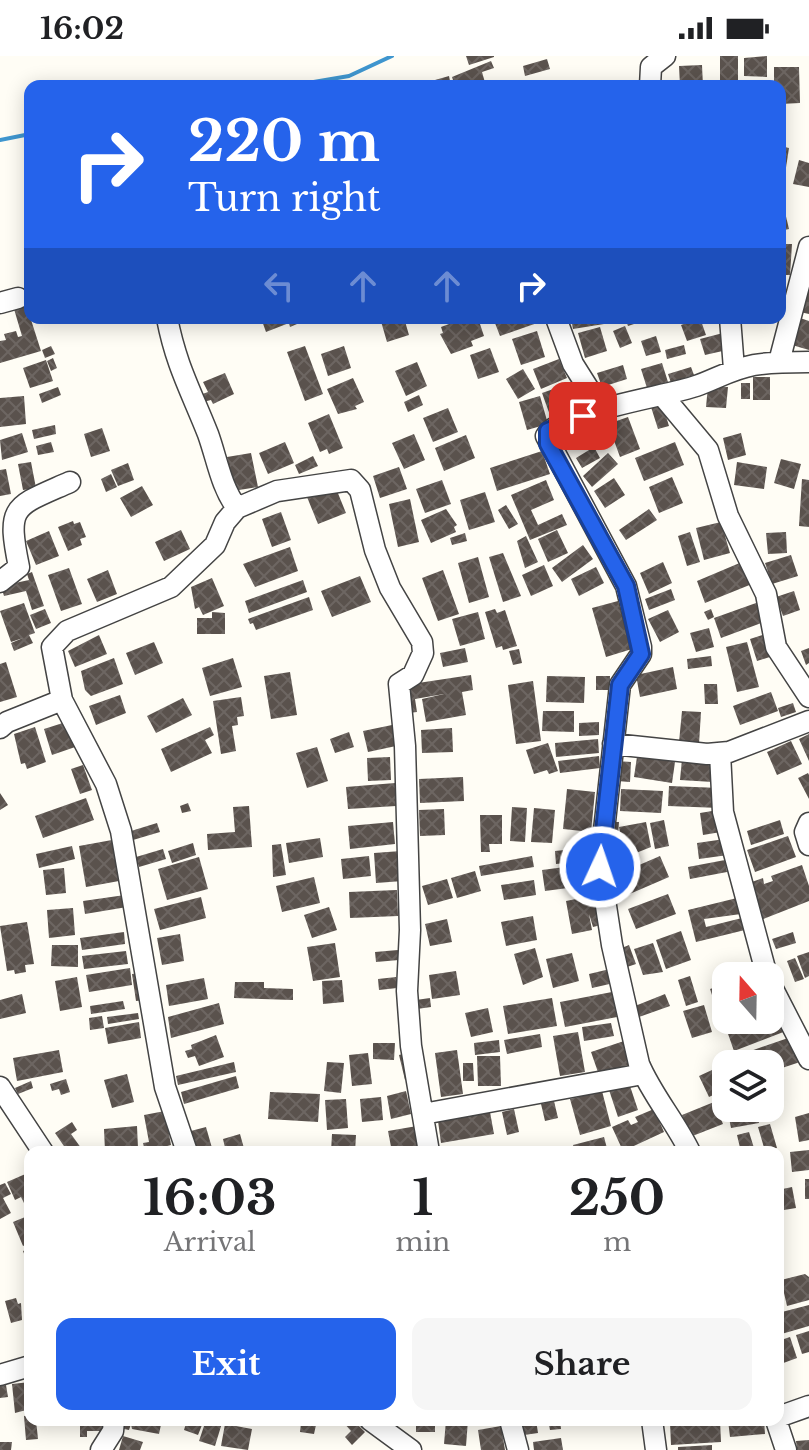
<!DOCTYPE html>
<html lang="en">
<head>
<meta charset="utf-8">
<style>
  :root { --surface:#fff; --page:#f6f6f6; --text:#202124; --muted:#757577; --accent:#2563eb }
  body { margin:0; font-family:"Libre Baskerville",serif; background:var(--page); color:var(--text); height:100vh; display:flex; flex-direction:column; font-size:30px; white-space:nowrap }
  * { box-sizing:border-box; margin:0 }
  p { font-size:26px; color:var(--muted) }
  .icon { flex:none; width:44px; height:44px; fill:none; stroke:currentColor; stroke-width:2; stroke-linecap:round; stroke-linejoin:round }
  .map { position:relative; flex:1; overflow:hidden }
  .details { position:absolute; left:24px; top:1090px; width:760px; height:280px; display:flex; flex-direction:column; background:var(--surface); border-radius:16px; box-shadow:0 4px 20px #0003 }
  .details>* { flex:none }
  .banner { position:absolute; left:24px; top:24px; width:762px; height:244px; border-radius:16px; box-shadow:0 4px 20px #0003; background:#2563eb; color:#fff; overflow:hidden }
  .needle { width:52px; rotate:340deg }
  .fabs { position:absolute; left:712px; top:906px; display:grid; gap:16px }
  .fabs a { display:grid; place-items:center; width:72px; height:72px; border-radius:16px; background:var(--surface); box-shadow:0 4px 20px #0003; font-size:40px }
  .pin { position:absolute; display:grid; place-items:center; width:68px; height:68px; color:#fff; margin:-34px; border-radius:16px; box-shadow:0 4px 12px #0006 }
  .me { position:absolute; width:88px; margin:-44px; rotate:3deg; stroke-linejoin:round; filter:drop-shadow(0 0 6px #0008) }
  .turn { display:flex; align-items:center; gap:28px; height:168px; padding:0 32px; font-size:36px }
  .turn .icon { width:104px; height:104px; stroke-width:2.5 }
  .turn b { display:block; font-size:56px; line-height:68px }
  .lanes { display:flex; align-items:center; height:76px; padding:0 32px; background:#0003; justify-content:center; gap:40px; direction:ltr }
  .lanes .off { opacity:.35 }
  .eta { display:flex; justify-content:space-evenly; align-items:center; height:136px; text-align:center }
  .eta b { font-size:48px; font-weight:700; line-height:56px }
  .cta { display:flex; gap:16px; margin-top:auto; padding:16px 32px }
  .cta a { flex:1; height:92px; border-radius:16px; background:var(--accent); color:#fff; font-size:32px; font-weight:700; line-height:92px; text-align:center }
  .cta a+a { background:var(--page); color:var(--text) }
  .status { display:flex; justify-content:space-between; align-items:center; height:56px; padding:0 40px; background:var(--surface); direction:ltr }
  .status svg { height:22px; fill:currentColor }
  .map>svg:first-child { display:block }
  .lines { fill:none; stroke-linecap:round; stroke-linejoin:round }
  .stream { stroke:#3f96cf; stroke-width:4 }
  .building { fill:url(#building-cross-hatch) }
  .minor-casing { stroke:#444; stroke-width:23 }
  .minor { stroke:#fff; stroke-width:20 }
  .route-casing { stroke:#184099; stroke-width:20 }
  .route { stroke:#2563eb; stroke-width:14 }
</style>
</head>
<body>
<div class="status"><b>16:02</b><svg viewBox="0 0 49 12"><path d="M0 12V9h3v3zM5 12V6h3v6zM10 12V3h3v9zM15 12V0h3v12zM26 1h20v11H26zM47 4h2v5h-2z"/></svg></div>
<div class="map">
<svg width="809" height="1394" viewBox="0 0 809 1394">
  <defs>
    <pattern id="building-cross-hatch" width="8" height="8" patternUnits="userSpaceOnUse" patternTransform="scale(2)"><rect width="8" height="8" fill="#5a524d"/><path d="M0 0l8 8M0 8l8-8" fill="none" stroke="#6d6662"/></pattern>
  </defs>
  <rect width="100%" height="100%" fill="#fffdf5"/>
  <g class="lines">
    <path class="stream" d="M290,30l59,-10 43,-20
      M0,84l30,-6"/>
  </g>
  <path class="building" d="M466,0h28v1l-25,8z
    M720,0h18v30h-18z
    M767,0v21l-23,-1v-18z
    M547,3l3,10 -25,7 -2,-10z
    M491,5l3,7 -12,4 4,14h-31l-3,-9z
    M702,9l1,21h-23l-1,-20z
    M774,11h25l1,36 -20,1v-18h-6z
    M449,20l2,10h-22l-1,-4z
    M745,26h23v4h-23z
    M780,90l9,2 -4,26 -5,-1z
    M799,104l10,3v24l-16,-3z
    M784,152l5,21 -9,2v-22z
    M780,188h12l-2,31h-10z
    M804,233l5,1v24l-9,-2z
    M26,248l15,47 -41,12v-22l6,-1 -2,-6 12,-3 2,6 4,-1 -8,-27z
    M261,262h34l2,6 -7,3 -1,-4 -23,9z
    M380,262h24l5,17 -22,7z
    M429,262h19v1l-17,5z
    M465,262h13l6,18 -13,5 2,5 -22,8 -11,-20 3,-1 -2,-6z
    M493,262h46l1,4 -40,14z
    M571,262h32l1,6 -31,5z
    M625,262h17l1,3 -15,5z
    M700,262l6,17 -19,6 -6,-16z
    M800,262l9,3v29l-17,-5z
    M625,270l7,17 -12,5 -7,-17z
    M600,271l7,24 -22,7 -7,-25z
    M537,275l8,26 -24,8 -9,-26z
    M723,277l4,17 -22,5 -5,-16z
    M656,280l5,16 -15,4 -5,-15z
    M684,289l2,9 -19,5 -2,-9z
    M51,290l4,8 -10,4 -3,-8z
    M305,290l18,48 -18,7 -18,-49z
    M344,290l7,22 -23,8 -7,-22z
    M490,292l9,24 -21,7 -8,-24z
    M53,302l4,10 -6,3 -4,-10z
    M559,303l8,19 -26,11 -8,-20z
    M46,304l7,21 -23,7 -7,-20z
    M417,306l10,24 -21,10 -11,-25z
    M662,307l6,19 -21,6 -6,-19z
    M623,309l4,14 -25,8 -5,-14z
    M691,311l3,8 -23,8 -3,-9z
    M523,313l12,20 -17,10 -12,-20z
    M225,317l9,21 -21,10 -2,-4 -8,2 -3,-7 8,-3 -5,-10z
    M753,321h17v23h-17z
    M353,322l11,24 -9,4 2,3 -19,5 -11,-25z
    M575,326l5,15 -7,2 -5,-15z
    M741,327h9v16h-9z
    M565,329l9,25 -23,8 -9,-25z
    M708,330l20,1 -2,21 -20,-1z
    M58,331l3,8 -19,8 -3,-9z
    M419,339l4,10 -15,7 -4,-10z
    M24,340l2,28 -26,3v-29z
    M540,340l8,28 -21,6 -8,-28z
    M662,347l7,23 -11,3 -7,-22z
    M448,352l10,24 -25,10 -10,-24z
    M329,358l14,34 -14,6 -2,-5 -7,3 -12,-29z
    M628,361l12,32 -20,8 -12,-33z
    M55,369l1,9 -22,5 -2,-9z
    M102,372l8,23 -19,6 -7,-23z
    M22,377l6,19 -26,8 -2,-20z
    M741,377l5,22 -18,5 -5,-22z
    M414,378l11,26 -21,9 -12,-26z
    M466,379l9,23 -31,13 -9,-23z
    M51,386l3,10 -16,3 -2,-9z
    M285,386l9,21 -26,11 -9,-21z
    M675,386l9,23 -40,16 -9,-23z
    M594,391l6,11 -18,10 -6,-10z
    M542,395l8,23 -53,17 -7,-23z
    M251,397l7,34 -25,4 -6,-34z
    M608,397l10,11 -26,23 -9,-11z
    M313,400l5,10 -19,8 -4,-9z
    M781,403l20,5 -7,25 -20,-6z
    M31,406l5,26 -13,2 -5,-26z
    M737,406l30,5 -3,22 -30,-4z
    M128,407l6,17 -16,6 -7,-16z
    M399,411l8,22 -27,9 -7,-22z
    M6,413l5,25 -11,2v-26z
    M111,418l6,13 -11,5 -5,-13z
    M672,421l11,26 -24,10 -10,-26z
    M614,422l11,17 -20,13 -11,-17z
    M802,423l7,1v47l-10,-1z
    M442,424l9,24 -26,9 -9,-24z
    M546,424l8,20 -23,10 7,15 24,-11 5,11 -37,15 -19,-45z
    M142,430l11,19 -22,12 -11,-19z
    M335,430l11,27 -28,11 -11,-27z
    M485,436l10,30 -26,8 -9,-30z
    M410,443l9,43 -21,5 -9,-43z
    M506,449l12,19 -9,5 -11,-19z
    M446,453l11,16 -3,2 2,5 -25,11 -10,-23z
    M649,453l8,11 -31,20 -7,-10z
    M281,456l10,28 -19,7 -10,-28z
    M73,465l1,3 6,-2 6,15 -6,2 2,6 -14,6 -10,-24z
    M721,466l9,31 -26,7 -8,-32z
    M181,474l9,19 -26,12 -9,-19z
    M557,474l11,23 -20,9 -10,-23z
    M49,475l10,25 -23,9 -10,-24z
    M690,476l10,30 -13,4 -9,-30z
    M786,476l1,21 -19,1 -2,-21z
    M465,477l2,8 -15,4 -2,-7z
    M526,480l12,26 -13,6 -8,-27z
    M583,489l10,14 -31,23 -10,-14z
    M290,491l8,24 -43,16 -12,-23z
    M503,497l18,43 -18,6 -14,-45z
    M791,499l7,21 -26,8 -7,-21z
    M478,501l11,40 -20,6 -11,-40z
    M663,506l9,21 -23,11 -9,-21z
    M742,506l10,22 -47,19 -8,-22z
    M544,509l9,21 -22,10 -9,-21z
    M596,511l8,16 -25,13 -8,-17z
    M69,512l13,36 -21,7 -13,-36z
    M108,514l9,24 -20,8 -10,-23z
    M443,514l16,44 -21,7 -16,-43z
    M32,516l12,34 -12,4 -6,-19 -22,5 -3,-10 28,-6 -2,-6z
    M360,520l11,26 -39,15 -11,-26z
    M212,522l12,28 -21,9 -4,-8 -4,2 -4,-22z
    M303,524l4,12 -58,21 -4,-12z
    M671,533l4,11 -26,10 -4,-11z
    M794,535l6,19 -17,6 -7,-19z
    M309,541l4,13 -57,20 -3,-7 -3,1 -2,-5z
    M618,545l14,48 -26,8 -14,-49z
    M24,547l11,30 -6,2 4,8 -19,8 -3,-8 12,-5 -12,4 -11,-31z
    M756,547h7l1,19 -43,16 -7,-20z
    M45,553l6,14 -15,6 -6,-14z
    M495,553l2,4 8,-3 12,36 -14,4 -1,-4 -6,2 -11,-36z
    M711,553l3,8 -6,3 -4,-8z
    M668,554l11,22 -19,10 -12,-23z
    M212,556l13,1v21h-28v-16h15z
    M478,556l7,27 -25,7 -8,-27z
    M709,572l5,19 -18,5 -6,-19z
    M769,577l7,22 -19,6 -7,-22z
    M99,579l8,19 -32,13 -7,-16z
    M154,586l9,21 -28,12 -9,-22z
    M747,586l12,45 -22,5 -11,-45z
    M465,592l3,14 -25,5 -3,-14z
    M809,592v15l-3,2 -5,-14z
    M519,593l3,14 -9,2 -4,-14z
    M711,600l1,10 -24,3 -1,-10z
    M114,602l9,26 -32,12 -6,-6 -4,-19z
    M233,602l9,29 -32,9 -8,-28z
    M6,606l11,35 -17,5v-38z
    M673,611l4,22 -37,8 -4,-22z
    M290,616l7,43 -26,4 -7,-43z
    M471,619l2,15 -11,2 4,23 -40,7 -4,-23 22,-5 -29,5 2,13 -8,1 -4,-28z
    M547,620l38,1 -1,26 -38,-1z
    M596,620h14v14h-14z
    M533,625l8,60 -25,3 -8,-59z
    M704,628h13l1,20h-13z
    M771,636l7,19 -38,14 -7,-19z
    M120,639l6,18 -30,12 -7,-19z
    M241,641l3,19 -7,1 1,8 -6,1 4,25 -15,3 -8,-53z
    M183,642l9,17 -36,18 -9,-17z
    M793,647l3,9 -15,5 -3,-9z
    M543,655h31v21l-32,-1z
    M682,655l19,1 -2,32 -20,-2z
    M69,665l9,25 -26,9 -8,-26z
    M599,666v13l-20,1v-13z
    M392,669l4,21 -28,6 -5,-21z
    M35,671l11,35 -19,7 -2,-6 -4,1 -7,-30z
    M210,671l4,8 -9,5 7,13 -41,19 -10,-23z
    M452,672l1,24 -31,1 -1,-23z
    M349,676l5,15 -19,6 -5,-14z
    M809,678v27l-10,-22z
    M598,683l1,14 -43,4 -1,-14z
    M791,685l11,23 -25,11 -10,-23z
    M548,687l10,28 -9,3 -2,-4 -13,4 -8,-24z
    M317,691l11,34 -21,7 -11,-35z
    M638,694l38,5 -4,28 -38,-6z
    M599,700l1,12 -40,5 -2,-12z
    M390,701l1,23 -23,1 -1,-23z
    M682,703l32,2 -1,21 -33,-2z
    M617,705l14,1 -1,20 -13,-1z
    M83,709l9,25 -12,4 -9,-25z
    M808,717l1,2v24l-11,-21z
    M463,721l1,24 -44,2 -1,-24z
    M395,727l1,23 -48,3 -2,-22z
    M669,730l51,2v20l-52,-2z
    M567,733l28,3 -4,40 -28,-3z
    M621,733l42,2 -2,22 -41,-2z
    M0,737l8,12 -8,5z
    M86,742l8,22 -51,18 -8,-22z
    M188,747l3,8 -9,2 -2,-7z
    M249,750l3,41 -44,3 -1,-16 28,-2 -2,-25z
    M512,751l15,1 -2,34 -15,-1z
    M534,752l21,2 -3,33 -21,-1z
    M444,753l1,26 -25,1 -1,-26z
    M718,754l3,22 -18,3 -3,-22z
    M480,759h22v29h-13l1,8h-9z
    M664,764l5,26 -14,3 -5,-26z
    M780,764l4,14 -33,11 -4,-14z
    M393,766l2,22 -45,5 -2,-23z
    M608,766h11l-2,25 -11,-1z
    M646,766l5,25 -20,8 -1,-4 -6,2 -5,-26z
    M157,767l3,9 -27,8 -2,-9z
    M788,780l8,21 -41,15 -8,-22z
    M320,782l3,19 -34,6 -3,-20z
    M725,783l3,16 -29,4 -2,-16z
    M112,784l7,41 -33,6 -7,-41z
    M193,787l3,12 -24,8 -4,-12z
    M281,788l5,31 -13,2 -1,-32z
    M72,790l3,13 -36,9 -3,-14z
    M584,792l1,13 -29,3 -1,-13z
    M163,793l3,10 -27,8 -3,-10z
    M401,795l2,30 -27,2 -2,-30z
    M369,800l2,20 -28,3 -2,-20z
    M532,800l2,11 -53,9 -2,-10z
    M660,800l9,21 -44,19 -9,-21z
    M199,801l9,32 -41,11 -9,-31z
    M725,804l2,12 -37,7 -2,-12z
    M580,809l3,21 -38,5 -3,-21z
    M802,809l7,21v15l-48,19 -12,-37 14,-5 1,6 9,-3 -2,-5z
    M64,812l2,25 -20,2 -3,-25z
    M475,815l6,20 -24,7 -6,-20z
    M314,821l6,26 -38,9 -6,-26z
    M447,823l6,19 -25,7 -6,-19z
    M534,824l2,15 -32,5 -3,-15z
    M397,834l1,26 -48,2 -1,-26z
    M668,838l8,20 -40,15 -8,-20z
    M125,839l2,12 -42,7 -2,-13z
    M201,841l5,21 -46,12 -6,-21z
    M586,841l1,4 9,-2 5,26 -8,2 -4,-13 3,16 -20,4 -6,-33z
    M737,842l4,16 -37,5 2,8 36,-9 3,12 -49,12 -8,-32z
    M329,851l8,23 -25,8 -8,-23z
    M73,852l2,27 -26,3 -2,-28z
    M533,860l4,24 -31,6 -5,-24z
    M447,863l5,23 -22,4 -5,-22z
    M27,866l7,42 -9,1 1,7 -11,2 -1,-4 -7,1 -7,-45z
    M681,875l10,29 -25,9 -10,-29z
    M124,876l1,12 -43,6 -2,-12z
    M793,876l3,11 -20,6 -4,-10z
    M180,878l4,27 -22,4 -5,-27z
    M335,887l5,34 -27,4 -6,-34z
    M653,887l10,29 -20,3 -9,-26z
    M52,889h26v22l-27,-1z
    M629,889l7,19 -12,4 -7,-18z
    M535,892l8,29 -20,8 -9,-31z
    M398,894l1,10 -23,2 -1,-10z
    M126,895l2,13 -44,5 -2,-13z
    M809,896v24l-4,2 -8,-22z
    M572,897l7,28 -26,7 -7,-29z
    M795,902l9,21 -9,3 -8,-21z
    M130,912l2,17 -43,7 -3,-17z
    M610,913l4,14 -22,5 -3,-14z
    M456,915l4,24 -28,4 -3,-24z
    M141,917l4,27 -9,1 -4,-27z
    M690,920l8,26 -12,4 -8,-26z
    M77,921l5,30 -22,4 -5,-30z
    M396,921l1,11 -18,2 -1,-11z
    M204,922l4,21 -39,7 -3,-21z
    M342,924l2,22 -21,2 -1,-23z
    M235,926h29v6l29,1v11l-59,-2z
    M726,928v26l-8,3 -8,-24z
    M612,936l5,25 -52,10 -5,-25z
    M22,938l4,19 -26,6v-19z
    M665,938l5,12 -31,11 -4,-11z
    M430,942l1,9 -14,2 -1,-9z
    M552,942l5,28 -49,8 -5,-28z
    M123,945l2,8 -34,5 -1,-8z
    M219,947l5,21 -53,14 -3,-21z
    M704,949l8,27 -20,6 -9,-27z
    M488,952l5,24 -22,5 -6,-24z
    M779,956l7,19 -52,20 -7,-20 30,-11h13v-5z
    M138,957l1,6 -31,5 -1,-7z
    M102,960l2,12 -14,2 -1,-12z
    M139,966l2,16 -33,6 -3,-16z
    M611,967l3,13 -30,5 -2,-14z
    M578,976l7,40 -25,4 -7,-40z
    M540,978l2,13 -35,7 -3,-14z
    M216,979l8,22 -25,9 -4,-10 -7,2 -3,-7 7,-2 -1,-4z
    M791,981l9,25 -30,10v-8h-24l-4,-10z
    M499,984l1,12 -25,3 -1,-12z
    M627,984l9,26 -36,12 -9,-26z
    M373,987h22l-1,17 -21,-1z
    M59,994l4,22 -46,9 -4,-23z
    M457,994l6,44 -22,3 -6,-44z
    M368,997l4,31 -20,2 -3,-31z
    M407,997l6,25 -8,2 -6,-25z
    M477,1000h23l1,30h-23z
    M234,1006l2,10 -58,13 -2,-9z
    M327,1006l17,1 -3,30 -17,-2z
    M463,1007h10l1,18h-11z
    M725,1008l1,25 -17,8 -10,-21z
    M127,1018l7,28 -22,6 -8,-28z
    M236,1020l3,12 -55,16 -3,-12z
    M66,1023l4,13 -9,3 -2,-6 -7,2 -2,-7z
    M31,1025l2,7 -15,6 -3,-6z
    M629,1027l9,27 -20,7 -9,-27z
    M406,1035l5,23 -20,5 -4,-23z
    M602,1035l9,35 -31,9 -10,-36z
    M270,1036l50,2 -2,28 -50,-3z
    M381,1041l2,23 -21,2 -2,-23z
    M346,1043l2,29 -21,2 -2,-30z
    M554,1045l4,17 -13,3 -4,-17z
    M714,1046l9,22 -33,13 -8,-22z
    M727,1052h27v2l-26,4z
    M514,1053l5,23 -12,3 -5,-23z
    M654,1053l10,23 -41,19 -11,-24 16,-7 3,5 7,-3 -3,-5z
    M165,1055l6,34 -26,7 -2,-9 6,-1 -5,-27z
    M490,1056l4,22 -53,9 -3,-22z
    M757,1056l2,11 -28,5 -2,-10z
    M809,1057v27l-10,2 -4,-25z
    M72,1066l5,8 -6,4 13,18h-16l-13,-19z
    M770,1068l7,24 -12,3 -7,-24z
    M137,1070l1,22 -33,3 -1,-22z
    M417,1070l4,23 -29,3 -4,-21z
    M206,1071l6,21 -19,4 -6,-20z
    M749,1076l5,16 -13,4 -4,-17z
    M240,1078l5,18h-19l-3,-13z
    M332,1078l24,1 -1,17h-24z
    M604,1081l4,15h-33l-2,-7z
    M363,1091l19,1v4h-19z
    M809,1094v20l-17,2 -2,-20z
    M30,1116v31l-5,2 -4,-8 -6,3 -8,-18z
    M805,1123h4v20h-4z
    M5,1127l6,11 -8,4 8,15 -11,6v-34z
    M792,1131l4,21 -18,3v-21z
    M30,1159v28l-7,3 -10,-24z
    M30,1192v21l-7,-18z
    M805,1218l4,3v23l-22,6 -6,-26z
    M16,1242l2,6 3,-1 1,17 -11,3 -6,-22z
    M809,1249v21l-31,9v-22z
    M809,1275v21l-7,2 -6,-19z
    M790,1281l7,21 -19,7v-24z
    M30,1326v27l-15,4 -3,-29z
    M6,1329l2,12 -8,1v-12z
    M30,1359v5h6l2,19 -12,1 -2,-24z
    M80,1364h23v11h-16v6h-7z
    M121,1364h41l-3,14 -27,-5 -1,-5 -2,6 -10,-2z
    M187,1364h17l-6,15 -14,-5z
    M206,1364l16,3 -7,23 -16,-5z
    M345,1364h8l12,12 -13,13 -7,-8 6,-6 -8,-9z
    M416,1364h19v12h-19z
    M446,1364h22l-2,26 -22,-2z
    M515,1364h21l2,13 -21,3z
    M548,1364h12l1,9 -11,1z
    M720,1364l1,22 -50,3 -1,-22z
    M728,1364h36l1,14 -35,3z
    M301,1367l15,2 -2,9 -14,-2z
    M225,1368l27,5 -4,21 -27,-4z
    M501,1370l4,24h-24l-3,-20z
    M123,1380l20,6 -3,8h-21z
    M561,1382l2,12h-29l-1,-8z
    M809,1384v10h-12l-1,-9z
    M0,1386h12l-1,8h-11z
    M712,1389v5h-34v-3z"/>
  <g class="lines">
    <g class="minor-casing">
      <path id="minor" d="M650,30l1,-19 14,-11
        M0,247l18,-5
        M167,262c9,47 24,73 41,116 9,25 13,53 29,74l40,-17 74,-11 9,10 15,60 15,38 32,54 1,11 -10,22 -14,9 6,62 5,184 -3,61 4,55 18,106
        M556,262l17,46 29,46
        M730,262l4,51
        M779,306l30,-115
        M662,339l46,55 20,66 38,78 10,53 33,50
        M0,526l19,-15c-13,-63 -5,-60 51,-85
        M0,672l7,-6 55,-22
        M613,688l94,10 22,-2 80,-31
        M720,697l3,59 44,164
        M809,767l-4,9 4,13
        M770,927l39,76
        M0,1031l43,65
        M423,1058l220,-40
        M187,1096l-22,-65 -44,-256 -15,-47 -44,-84 -10,-53 15,-16 104,-44 44,-42 10,-23 12,-14
        M690,1096c-15,-31 -38,-57 -51,-88l-27,-119 -12,-78 20,-182 21,-31v-7l-15,-61 -80,-150c11,-24 122,-40 150,-50 20,-7 36,-17 58,-21 18,-3 36,-3 55,-3
        M0,1319l30,-9
        M778,1361l31,-11
        M370,1364l41,30
        M510,1364l8,30
        M652,1364l4,30
        M776,1364l10,30
        M101,1394l12,-19 1,-11"/>
    </g>
    <use href="#minor" class="minor"/>
  </g>
  <g class="lines">
    <g class="route-casing">
      <path id="route" d="M583,360l-35,15v13l78,142 15,68 -21,31 -20,182"/>
    </g>
    <use href="#route" class="route"/>
  </g>
</svg>
<div class="fabs">
<a><svg class="needle" viewBox="-14 -14 28 28"><path d="M0-13l5 13h-10z" fill="#e53935"/><path d="M0 13l5-13h-10z" fill="#757577"/></svg></a>
<a><svg class="icon" aria-label="layers" viewBox="0 0 24 24"><path d="M12 4l9 5-9 5-9-5zM3 14l9 5 9-5"/></svg></a>
</div>
<div class="pin" style="left:583px;top:360px;background:#d93025"><svg class="icon" aria-label="arrive" viewBox="0 0 24 24"><path d="M6 21V4h12l-3 4 3 4H6"/></svg></div>
<svg class="me" style="left:600px;top:811px" viewBox="-20 -20 40 40"><circle r="17" fill="#2563eb" stroke="#fff" stroke-width="3"/><path d="M0-11L8 9 0 5-8 9z" fill="#fff"/></svg>
<div class="banner">
<div class="turn"><svg class="icon" aria-label="right" viewBox="0 0 24 24"><path d="M7 20v-9h11M14 6l5 5-5 5"/></svg><div><b>220 m</b>Turn right</div></div>
<div class="lanes"><svg class="icon off" aria-label="left" viewBox="0 0 24 24"><path d="M17 20v-9H6M10 6l-5 5 5 5"/></svg><svg class="icon off" aria-label="ahead" viewBox="0 0 24 24"><path d="M12 20V5M6 11l6-6 6 6"/></svg><svg class="icon off" aria-label="ahead" viewBox="0 0 24 24"><path d="M12 20V5M6 11l6-6 6 6"/></svg><svg class="icon" aria-label="right" viewBox="0 0 24 24"><path d="M7 20v-9h11M14 6l5 5-5 5"/></svg></div>
</div>
<section class="details">
<div class="eta">
<div><b>16:03</b><p>Arrival</p></div>
<div><b>1</b><p>min</p></div>
<div><b>250</b><p>m</p></div>
</div>
<div class="cta"><a>Exit</a><a>Share</a></div>
</section>
</div>
</body>
</html>
